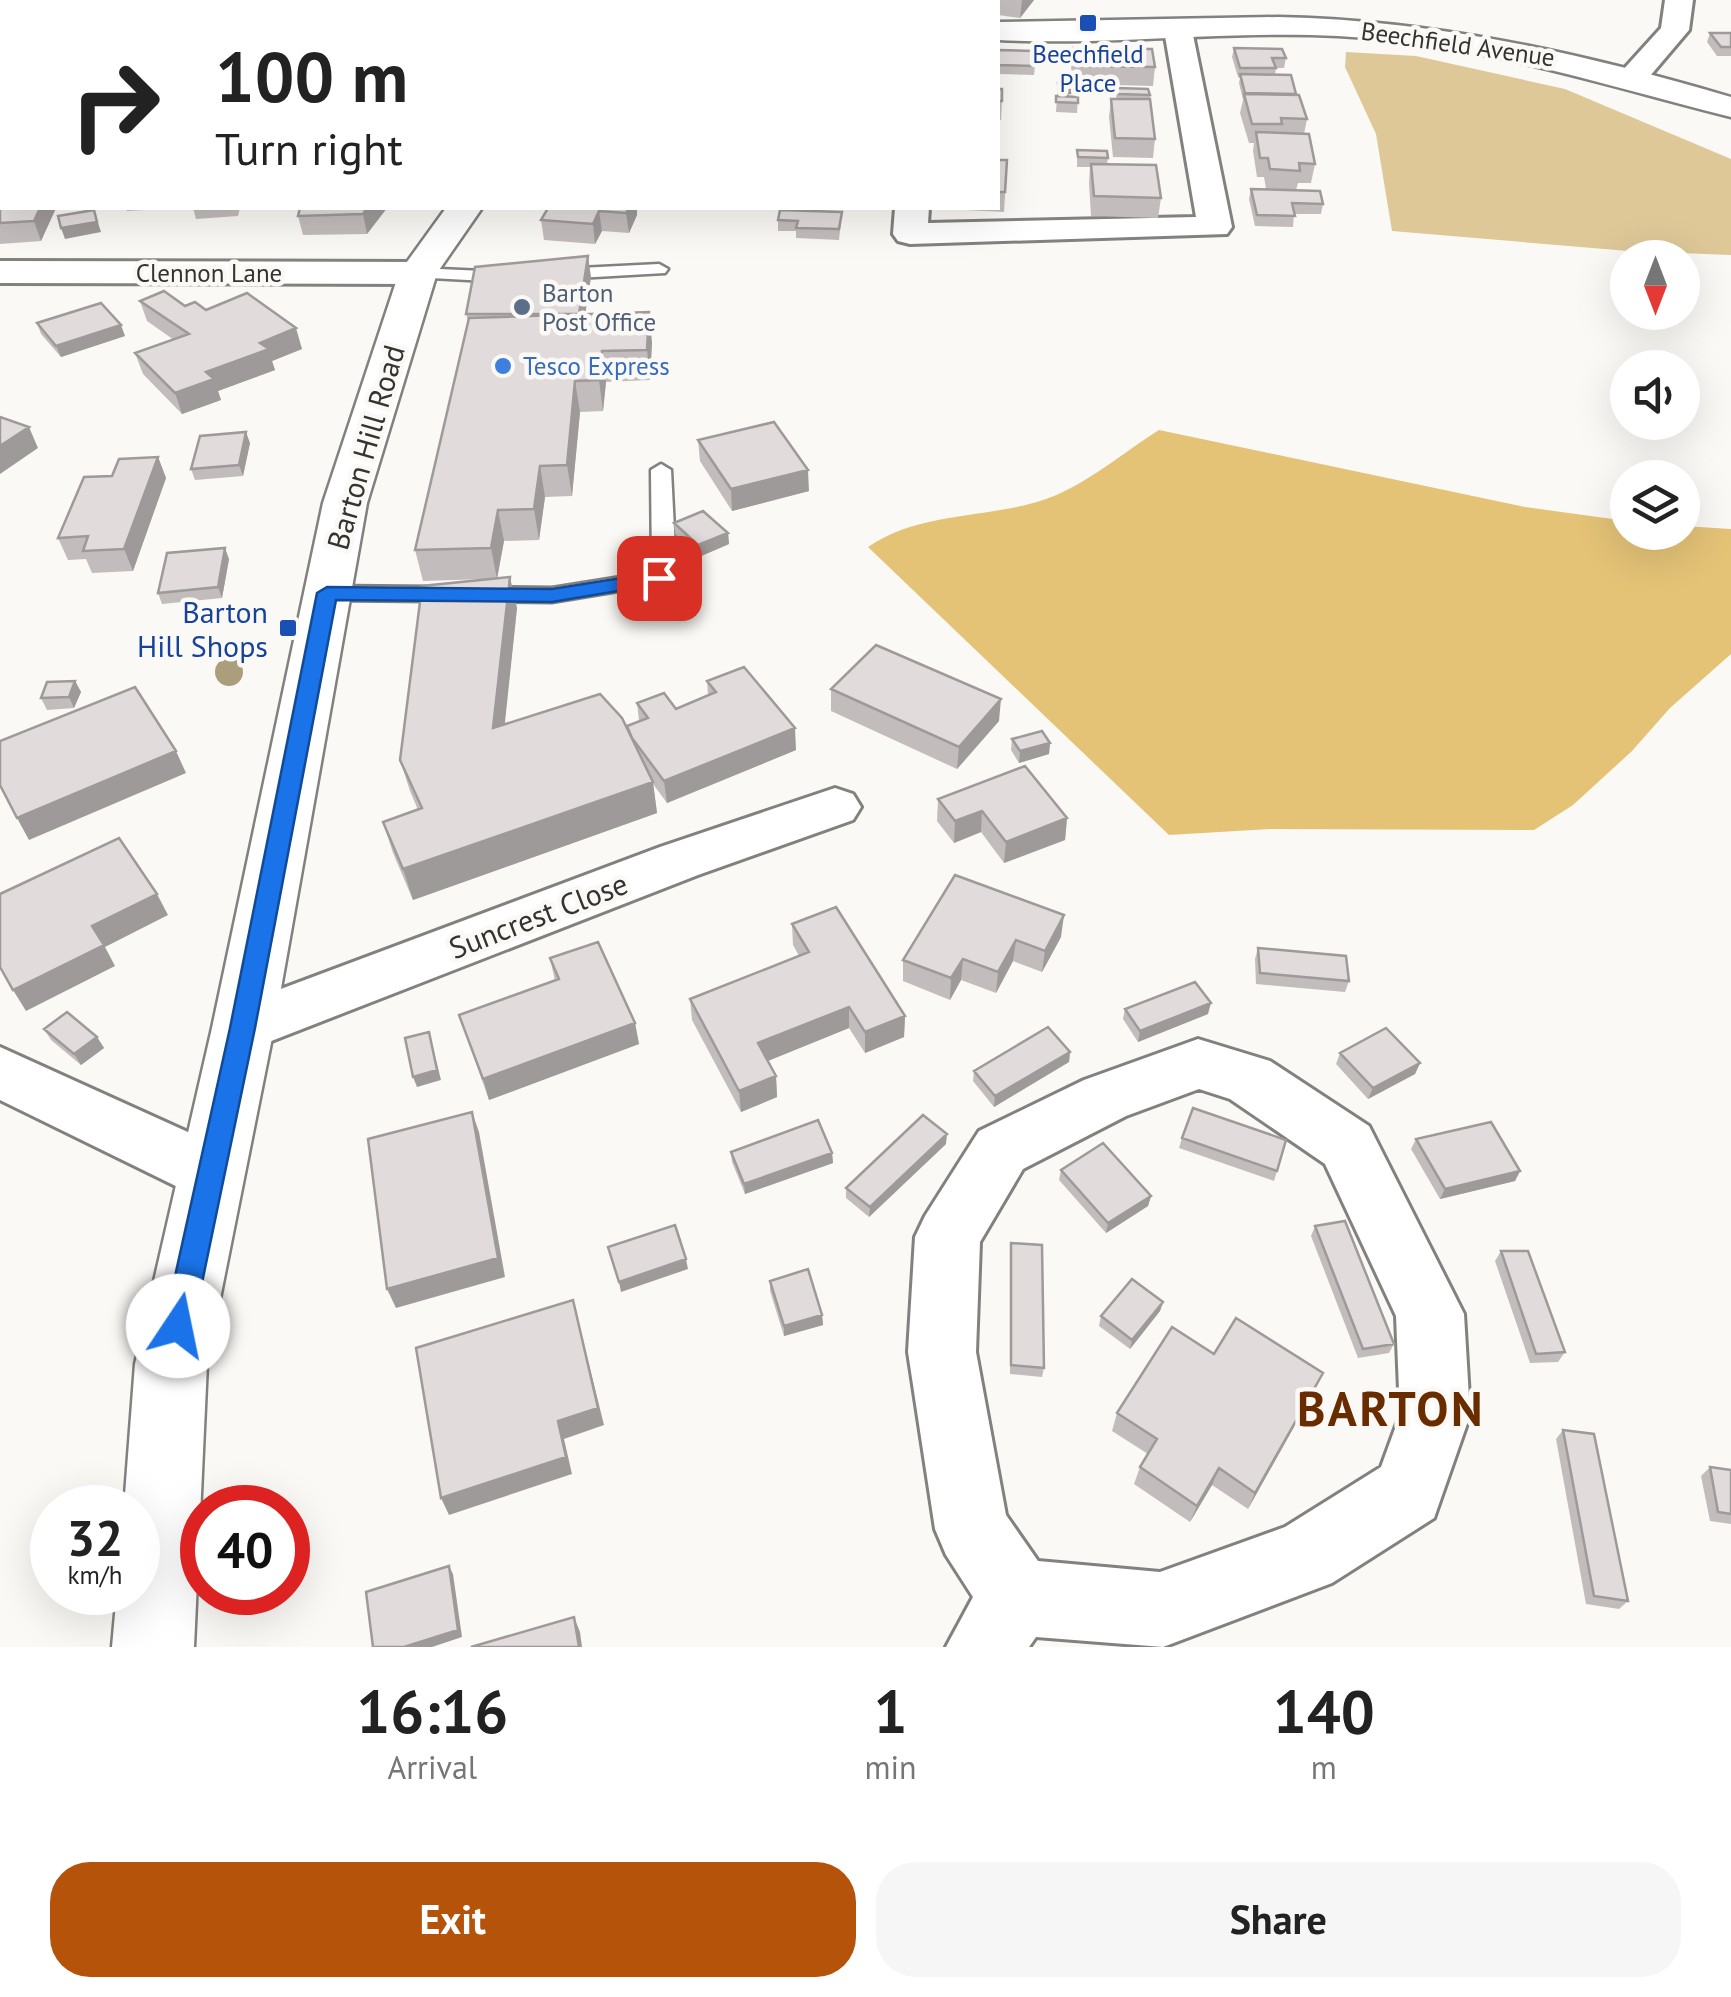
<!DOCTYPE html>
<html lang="en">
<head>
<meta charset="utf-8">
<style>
  :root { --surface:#fff; --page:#f6f6f6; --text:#222; --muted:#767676; --accent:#b45309 }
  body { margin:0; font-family:"PT Sans",sans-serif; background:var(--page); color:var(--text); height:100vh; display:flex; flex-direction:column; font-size:38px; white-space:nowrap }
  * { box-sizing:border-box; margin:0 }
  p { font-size:32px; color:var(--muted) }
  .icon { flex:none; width:55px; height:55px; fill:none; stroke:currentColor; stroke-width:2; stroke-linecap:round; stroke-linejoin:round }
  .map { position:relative; height:1647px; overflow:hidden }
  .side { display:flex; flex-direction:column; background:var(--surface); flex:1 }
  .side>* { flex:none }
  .top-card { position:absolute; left:0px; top:0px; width:1000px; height:210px; box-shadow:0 10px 40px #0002; background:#fff; color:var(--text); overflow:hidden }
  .needle { width:65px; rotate:180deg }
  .buttons { position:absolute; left:1610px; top:240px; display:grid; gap:20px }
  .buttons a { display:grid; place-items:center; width:90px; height:90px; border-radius:50%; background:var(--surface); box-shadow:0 10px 40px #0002; font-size:50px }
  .speed { position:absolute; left:30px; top:1485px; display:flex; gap:20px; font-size:50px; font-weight:700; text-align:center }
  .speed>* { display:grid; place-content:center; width:130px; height:130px; border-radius:50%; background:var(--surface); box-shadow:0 10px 40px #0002; line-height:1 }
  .speed small { font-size:25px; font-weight:400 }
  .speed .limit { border:15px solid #d22; background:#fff; color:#111 }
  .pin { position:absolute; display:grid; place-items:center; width:85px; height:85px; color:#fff; margin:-42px; border-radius:20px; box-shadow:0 5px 15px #0006 }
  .me { position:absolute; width:110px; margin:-55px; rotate:11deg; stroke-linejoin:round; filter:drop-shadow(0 0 8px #0008) }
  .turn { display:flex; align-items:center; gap:35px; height:210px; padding:0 50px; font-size:45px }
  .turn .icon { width:130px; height:130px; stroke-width:2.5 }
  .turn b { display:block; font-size:70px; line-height:85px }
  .eta { display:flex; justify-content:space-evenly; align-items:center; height:170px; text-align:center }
  .eta b { font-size:60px; font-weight:700; line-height:70px }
  .button { display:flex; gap:20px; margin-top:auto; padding:20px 50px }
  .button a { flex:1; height:115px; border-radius:40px; background:var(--accent); color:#fff; font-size:40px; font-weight:700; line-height:115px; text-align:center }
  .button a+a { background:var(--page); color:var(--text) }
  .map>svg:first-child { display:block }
  .green { fill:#dec898 }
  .forest { fill:#e4c377 }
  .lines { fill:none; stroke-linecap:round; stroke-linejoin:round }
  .service-casing { stroke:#82817e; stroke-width:5 }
  .minor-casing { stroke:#82817e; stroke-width:6 }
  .tertiary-casing { stroke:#82817e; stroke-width:5 }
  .service { fill:#fff; fill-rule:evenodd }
  .minor { fill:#fff; fill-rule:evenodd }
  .tertiary { fill:#fff; fill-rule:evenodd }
  .tree { fill:#ab9e7d }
  .wall { fill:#c2bdbc }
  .shaded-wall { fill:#9e9a99 }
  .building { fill:#e1dcdb; stroke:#9e9a99; stroke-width:2.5 }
  .route { fill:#1a73e8; stroke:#114b97; stroke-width:2.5 }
  .transit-dot { fill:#1a4fb4; stroke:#fbf9f5; stroke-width:4 }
  .service-dot { fill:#5c6f8a; stroke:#fbf9f5; stroke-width:4 }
  .shop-dot { fill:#3f7fe0; stroke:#fbf9f5; stroke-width:4 }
  .labels { text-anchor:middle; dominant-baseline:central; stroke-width:9; stroke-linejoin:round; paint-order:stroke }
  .far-street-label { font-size:25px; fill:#343332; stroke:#fbf9f5 }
  .far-transit-label { font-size:25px; fill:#164399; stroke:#fbf9f5 }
  .far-service-label { font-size:25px; fill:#4e5e75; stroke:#fbf9f5; text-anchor:start }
  .far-shop-label { font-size:25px; fill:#366cbe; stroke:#fbf9f5; text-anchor:start }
  .street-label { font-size:30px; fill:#343332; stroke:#fbf9f5 }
  .transit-label { font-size:30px; fill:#164399; stroke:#fbf9f5; text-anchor:end }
  .near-district-label { font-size:48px; font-weight:bold; letter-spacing:2.5px; fill:#682c00; stroke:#fbf9f5 }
</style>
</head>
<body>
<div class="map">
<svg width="1731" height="1647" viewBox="0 0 1731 1647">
  <rect width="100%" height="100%" fill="#fbf9f5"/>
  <path class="green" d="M1346,52l70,4 149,33 166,70v96l-103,-4 -236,-20 -16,-97 -31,-67z"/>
  <path class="forest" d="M1159,430l366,77 102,14 1,11h54l1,-6 48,3v125l-61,54 -38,43 -59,54 -39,25 -264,-1 -101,6 -301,-288c52,-36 120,-28 178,-48 40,-14 78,-47 113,-69z"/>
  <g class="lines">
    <g class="service-casing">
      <path id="service" d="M659,264l9,5 -3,4 -105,6 -9,-5 9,-5z
        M418,268l87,4 9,5 -9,5 -93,-5v-8z
        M661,464l10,6 5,99 -9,14 -115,19 -225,-2 -11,-7 11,-7 225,2 100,-16 -1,-102z"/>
    </g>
    <g class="minor-casing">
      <path id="minor" d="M352,0h28l2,2h-28z
        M1665,0h28l-4,30 -45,53h-22l-4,-6 4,-6 39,-43z
        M1178,21l10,3 4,6 40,197 -5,7 -317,10 -12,-3 -5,-7 2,-26h34l-1,15 268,-6 -32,-187 4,-6z
        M0,261l418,1 13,3 5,8 -5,8 -13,3 -418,-1z
        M835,788l18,6 8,13 -8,13 -155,55 -455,177 -21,-7 -8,-17 8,-17 438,-164z
        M1198,1039l72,22 99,65 95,188 6,101 -36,103 -102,65 -169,64 -127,-10 -7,10h-83l27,-50 -27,-42 -11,-26 -27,-177 7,-115 10,-21 54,-85 105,-51zM1199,1089l31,10 95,65 71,152 4,99 -19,52 -96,60 -125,45 -122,-11 -32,-46 -30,-163 4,-110 43,-73 103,-53z
        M0,1047l232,105 10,20 -10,20 -22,8 -22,-8 -188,-92z"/>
    </g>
    <g class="tertiary-casing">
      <path id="tertiary" d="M1278,17c156,3 304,36 453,80v20c-135,-34 -251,-73 -393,-81 -113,-6 -227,10 -340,4v-18z
        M446,208h36l-45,65 -70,230 -93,525 -67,336 -13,283h-82l5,-55h21v-84h-14l11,-144 77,-336 111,-525 76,-230z"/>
    </g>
    <use href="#service" class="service"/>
    <use href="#minor" class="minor"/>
    <use href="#tertiary" class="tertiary"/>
  </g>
  <circle class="tree" cx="229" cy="672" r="14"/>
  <path class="wall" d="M963,0h71l-14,18 -22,-3v-13h-35z
    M1710,33h21v23h-14l-10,-14z
    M1073,48l82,19 -2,19 -80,-2 -2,-17z
    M1234,48l52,10 -2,10h-8l-1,7 21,19 11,25 -3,15 11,30 -4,19h-13l-2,7 -30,-1 -2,-12h-7l-4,-26 1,-8h-5l-9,-30 3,-13 -4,-17 1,-5 -2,-1 -6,-20z
    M998,50l37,16 -1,9 -36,-1z
    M1058,83h11v14h9l-1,16 -21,-1z
    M1117,88l33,7 5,44 -2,19 -40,-1 -4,-40 2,-18h5z
    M998,89l4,12 -1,19h-3z
    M1077,150l31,8 -1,6 54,34 -3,20 -67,-2 -2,-33 1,-16h-13z
    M0,151l2,57h54l-15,33 -41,3z
    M998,160h9l-3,52 -59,-3v-1h53z
    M1251,189l72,15 -2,10h-27l-1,13 -38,-1 -6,-27z
    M126,208h54l-53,3z
    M193,208h47l-2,8 -42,3z
    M387,208l-20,26 -64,1 -5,-19z
    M548,208h89v7l-8,18 -27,-2 -7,13 -51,-4 -3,-20z
    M790,208h57v2l-57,-1z
    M842,212l-3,28 -43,-2v-7h-18v-11z
    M591,277l-6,37 67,28 -2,38 -44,2 -3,29 -23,1 -8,84 -27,1 -6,43 -35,1 -7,37 20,30 -13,117 123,1 12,-5 -2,-18 39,6 32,-14 -1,-14 89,69 -129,53 -14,-19 4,29 -244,87 -20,-47 -10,-31 35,-12 -8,-19 -10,-31 87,-181 -64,2 -8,-31 53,-229 -2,-7z
    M140,301l66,9 96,39 -30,12 3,9 -57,21 3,9 -39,14 -39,-40 -8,-21 39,-13 -27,-19z
    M37,323l88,13 -64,21 -20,-23z
    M698,440l111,51 -77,20 -32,-50z
    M250,443l-7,33 -48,4 -4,-11z
    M158,457l8,21 -33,93 -41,2 -6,-14 -18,1 -10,-22 54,-62z
    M674,523l54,10 1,11 -30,13 -24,-23z
    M229,559l-7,39 -60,6 -4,-11z
    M75,681l6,11 -7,16 -27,2 -6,-12z
    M831,689l168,32 -42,48 -126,-58z
    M1012,739l38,4 -1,11 -30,9 -8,-13z
    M938,799l129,19 -2,22 -61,23 -23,-31 -27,11 -17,-22z
    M955,875l106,62 -19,35 -29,-11 -17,32 -35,-13 -11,20 -47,-19v-21z
    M792,924l113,92 -1,21 -39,16 -16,-25 -81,33 8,15 1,21 -36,15 -49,-92 -2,-21 109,-43 -6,-11z
    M1258,948l91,33 -4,11 -89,-8 -1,-25z
    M550,958l85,65 4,21 -150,56 -30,-85 96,-34z
    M1125,1009l83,5 -70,28 -15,-23z
    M44,1029l53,8 7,11 -23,17 -30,-25z
    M1070,1052l-1,10 -75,45 -21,-26 1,-10z
    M1340,1053l80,10 -5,11 -47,25 -32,-35z
    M1182,1138l95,33 -3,10 -95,-33z
    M1416,1139l104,32 -5,10 -75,18 -29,-50z
    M946,1144l-77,73 -23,-19v-10z
    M731,1152l101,1 1,10 -88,31 -13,-32z
    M1061,1170l90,26 -3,10 -42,27 -47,-53z
    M1315,1226l79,118 -5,9 -31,5 -47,-122z
    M1011,1243l33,125 -2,9 -32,-3z
    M1501,1251l64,101 -7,10 -28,1 -35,-102z
    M770,1281l52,34 1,10 -39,11 -14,-45z
    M1163,1302l-3,9 -30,38 -31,-23 2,-10z
    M1214,1354l100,37 -66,118 -36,-24 -22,37 -56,-38 6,-17 8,-13 -36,-23 5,-18z
    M1563,1430l65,171 -9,8 -33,-5 -30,-165z
    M1710,1467l21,3v54l-21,-3 -9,-45z"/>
  <path class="shaded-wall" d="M66,0h38l1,2h-38z
    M589,0h16v2h-19z
    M1022,0h12l-14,18z
    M2,124v21h-2v-20z
    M40,208h16l-15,33 -7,-20z
    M367,208h20l-20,26 -4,-20z
    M629,208h8v7l-8,18 -3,-20z
    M94,210l7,22 -36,7 -4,-11z
    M599,211l3,20 -7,13 -2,-20z
    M588,256l3,21 -9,58 -3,-21z
    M649,312l3,30 -2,38 -3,-30z
    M121,325l4,11 -64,21 -5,-11z
    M296,328l6,21 -30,12 3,9 -57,21 3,9 -39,14 -7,-21 31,-21 54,-29z
    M602,351l4,31 -3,29 -4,-31z
    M575,381l5,31 -8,84 -5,-31z
    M29,427l9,21 -38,26v-28z
    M246,432l4,11 -7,33 -4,-11z
    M158,457l8,21 -33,93 -9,-22z
    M540,466l5,31 -6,43 -5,-31z
    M808,470l1,21 -77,20 -1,-22z
    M498,510l6,31 -7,38 -6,-31z
    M728,533l1,11 -30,13 -1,-12z
    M225,548l4,11 -7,39 -4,-11z
    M510,577l7,31 -16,152 -8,-32z
    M75,681l6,11 -7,16 -5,-11z
    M1001,699l-2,22 -42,48 2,-22z
    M795,728l1,22 -129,53 -3,-22z
    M1050,743l-1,11 -30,9 1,-12z
    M176,751l10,22 -157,67 -12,-22z
    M653,782l4,31 -244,87 -10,-31z
    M982,811l-1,21 -27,11 1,-22z
    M1067,818l-2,22 -61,23 2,-21z
    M157,894l11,21 -63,32 10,19 -89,45 -13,-21 79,-64z
    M1064,915l-3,22 -19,35 3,-21z
    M1016,940l-3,21 -17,32 2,-21z
    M963,959l-2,21 -11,20 1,-22z
    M1211,1003l-3,11 -70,28 2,-11z
    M849,1007v21l-89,36 -2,-21z
    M905,1016l-1,21 -39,16v-21z
    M635,1023l4,21 -150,56 -6,-21z
    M429,1032l12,48 -24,7 -4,-10z
    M97,1037l7,11 -23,17 -7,-11z
    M1070,1052l-1,10 -75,45 1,-11z
    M1420,1063l-5,11 -47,25 5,-11z
    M776,1076l1,21 -36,15 -2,-21z
    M472,1112l7,20 26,145 -109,31 -9,-19z
    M947,1134l-1,10 -77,73 1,-10z
    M832,1153l1,10 -88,31 -1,-10z
    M1520,1171l-5,10 -75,18 5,-10z
    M1151,1196l-3,10 -42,27 2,-10z
    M686,1259l2,10 -67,23 -2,-10z
    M573,1300l31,125 -40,14 8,35 -123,41 -8,-17 117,-77z
    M1163,1302l-3,9 -30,38 2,-9z
    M822,1315l1,10 -39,11v-10z
    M1323,1373l-9,18 -66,118 7,-16z
    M1219,1468l-7,17 -22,37 7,-16z
    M449,1566l4,8 9,63 -30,10h-28z
    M574,1617l6,15 2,15h-3z"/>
  <path class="building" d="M91,0h129l-4,2h-128z
    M449,0h23l-5,2h-9z
    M543,0h46l-3,2h-47z
    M1710,33h21v14h-10z
    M1073,48l79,1 3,18 -80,-1z
    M1234,48l48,1 4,9h-14l4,10h-36z
    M998,50l36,1 1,15 -37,-1z
    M1240,74l51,1 5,19 -51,-1z
    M1058,83h11l1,10h-11z
    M1117,88l31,1 2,6 -32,-1z
    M998,89h4v12h-4z
    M1244,94l55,1 8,24 -26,-1 1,6h-30z
    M1056,96l22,1v6l-22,-1z
    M1111,99h39l5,40 -40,-1z
    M1256,132l53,2 6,30 -16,-1 1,8 -30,-2 -2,-11h-8z
    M2,150v31h-2v-30z
    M1077,150l30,1 1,7 -30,-1z
    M998,160h9l-2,32h-7z
    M1091,164l65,1 5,33 -67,-2z
    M0,188h2v20h38l-6,13 -34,2z
    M1251,189l69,2 3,13 -31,-1 3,13 -38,-1z
    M300,208h67l-4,6 -65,2z
    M548,208h81l-3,5 -27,-2 -6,13 -52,-4z
    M94,210l3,12 -36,6 -3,-12z
    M780,210l62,2 -3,17 -43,-1 2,-7 -20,-1z
    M588,256l-9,58h-113l9,-47z
    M164,291l21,15 10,-4 11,8 41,-17 49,35 -36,15 9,6 -63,23 8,7 -39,14 -40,-40 54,-19 -49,-33z
    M101,303l20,22 -65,21 -19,-23z
    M649,312l-2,38 -45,1 -3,29 -24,1 -8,84 -27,1 -6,43 -36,1 -7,38 -76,2 54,-232z
    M0,417l29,10 -29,19z
    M774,422l34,48 -77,19 -33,-49z
    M246,432l-7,33 -48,4 9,-33z
    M158,457l-34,92 -41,2 5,-15 -30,2 26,-61 28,-1 7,-17z
    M703,511l25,22 -30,12 -24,-22z
    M225,548l-7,39 -60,6 9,-40z
    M510,577l-17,151 107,-34 22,24 31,64 -250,87 -20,-47 39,-14 -22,-48 22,-174z
    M876,645l125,54 -42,48 -128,-58z
    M744,667l51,61 -131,53 -32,-43 -5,-12 21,-8 -11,-15 27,-10 12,16 40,-17 -9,-11z
    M75,681l-6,16 -28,1 6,-16z
    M135,687l41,64 -159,67 -17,-33v-44z
    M1042,731l8,12 -30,8 -8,-12z
    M1025,766l42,52 -61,24 -24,-31 -27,10 -17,-22z
    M119,838l38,56 -65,32 12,19 -91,45 -13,-23v-73z
    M955,875l109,40 -19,36 -29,-11 -18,32 -35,-13 -12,19 -48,-18z
    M836,907l69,109 -40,16 -16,-25 -91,36 18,33 -37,15 -49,-92 119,-47 -17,-28z
    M598,942l37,81 -152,56 -24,-64 100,-36 -9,-21z
    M1258,948l88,8 3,25 -89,-8z
    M1195,982l16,21 -71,28 -15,-22z
    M67,1012l30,25 -23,17 -30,-25z
    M1048,1027l22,25 -75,44 -21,-25z
    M1386,1028l34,35 -47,25 -33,-35z
    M429,1032l8,38 -24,7 -8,-39z
    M1193,1108l93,32 -9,31 -95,-33z
    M472,1112l26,146 -111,31 -19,-150z
    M923,1115l24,19 -77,73 -24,-19z
    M818,1120l14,33 -88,31 -13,-32z
    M1491,1122l29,49 -75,18 -29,-50z
    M1103,1143l48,53 -43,27 -47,-53z
    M1345,1221l49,123 -31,5 -48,-123z
    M675,1225l11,34 -67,23 -11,-35z
    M1011,1243l31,2 2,123 -33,-3z
    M1501,1251h27l37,101 -29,2z
    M808,1269l14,46 -38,11 -14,-45z
    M1132,1279l31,23 -31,38 -31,-24z
    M573,1300l25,108 -40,13 8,36 -125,41 -25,-150z
    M1236,1318l87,55 -68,120 -36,-25 -22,38 -57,-39 17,-28 -40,-26 55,-86 42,27z
    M1563,1430l31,4 34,167 -34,-5z
    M1710,1467l21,3v44l-13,-2z
    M449,1566l9,64 -54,17h-31l-7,-55z
    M574,1617l5,30h-108z"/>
  <path class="route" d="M659,572l7,2v9l-114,19 -216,-2 -81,428 -62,298 -4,10 -11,4 -10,-4 -4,-10 66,-298 87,-435 10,-6 225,2z"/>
  <g class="transit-dot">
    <rect x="1078" y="13" width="20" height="20" rx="5"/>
    <rect x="278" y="618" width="20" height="20" rx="5"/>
  </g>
  <circle class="service-dot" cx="522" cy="307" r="10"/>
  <circle class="shop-dot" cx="503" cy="366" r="10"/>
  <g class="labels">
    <g class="far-street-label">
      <text transform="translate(1458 44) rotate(8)">Beechfield Avenue</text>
      <text x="209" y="273">Clennon Lane</text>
    </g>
    <g class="far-transit-label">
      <text x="1088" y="54">Beechfield<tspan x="1088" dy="29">Place</tspan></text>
    </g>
    <g class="far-service-label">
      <text x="542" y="293">Barton<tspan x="542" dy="29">Post Office</tspan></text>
    </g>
    <g class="far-shop-label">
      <text x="523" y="366">Tesco Express</text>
    </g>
    <g class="street-label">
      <text transform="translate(365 447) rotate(-74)">Barton Hill Road</text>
      <text transform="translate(538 915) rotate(-21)">Suncrest Close</text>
    </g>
    <g class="transit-label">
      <text x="268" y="611">Barton<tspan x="268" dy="34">Hill Shops</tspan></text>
    </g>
    <g class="near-district-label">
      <text x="1391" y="1408">BARTON</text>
    </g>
  </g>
</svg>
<div class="buttons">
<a><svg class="needle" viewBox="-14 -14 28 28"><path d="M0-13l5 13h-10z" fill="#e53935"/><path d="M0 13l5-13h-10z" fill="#767676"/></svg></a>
<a><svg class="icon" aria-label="sound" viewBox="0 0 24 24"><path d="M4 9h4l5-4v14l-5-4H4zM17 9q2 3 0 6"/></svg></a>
<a><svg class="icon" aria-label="layers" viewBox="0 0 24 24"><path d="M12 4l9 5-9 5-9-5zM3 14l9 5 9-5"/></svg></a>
</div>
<div class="speed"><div>32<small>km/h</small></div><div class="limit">40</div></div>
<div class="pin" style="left:659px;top:578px;background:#d93025"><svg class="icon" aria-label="arrive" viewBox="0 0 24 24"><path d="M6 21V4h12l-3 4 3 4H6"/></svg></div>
<svg class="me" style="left:178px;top:1326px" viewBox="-20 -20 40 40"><circle r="19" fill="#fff"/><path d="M0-13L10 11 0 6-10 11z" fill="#1a73e8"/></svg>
<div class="top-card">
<div class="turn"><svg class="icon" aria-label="right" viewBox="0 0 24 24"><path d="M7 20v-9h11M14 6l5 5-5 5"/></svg><div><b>100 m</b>Turn right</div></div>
</div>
</div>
<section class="side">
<div class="eta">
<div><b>16:16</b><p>Arrival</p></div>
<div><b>1</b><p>min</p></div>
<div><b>140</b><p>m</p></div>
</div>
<div class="button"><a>Exit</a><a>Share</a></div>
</section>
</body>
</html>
